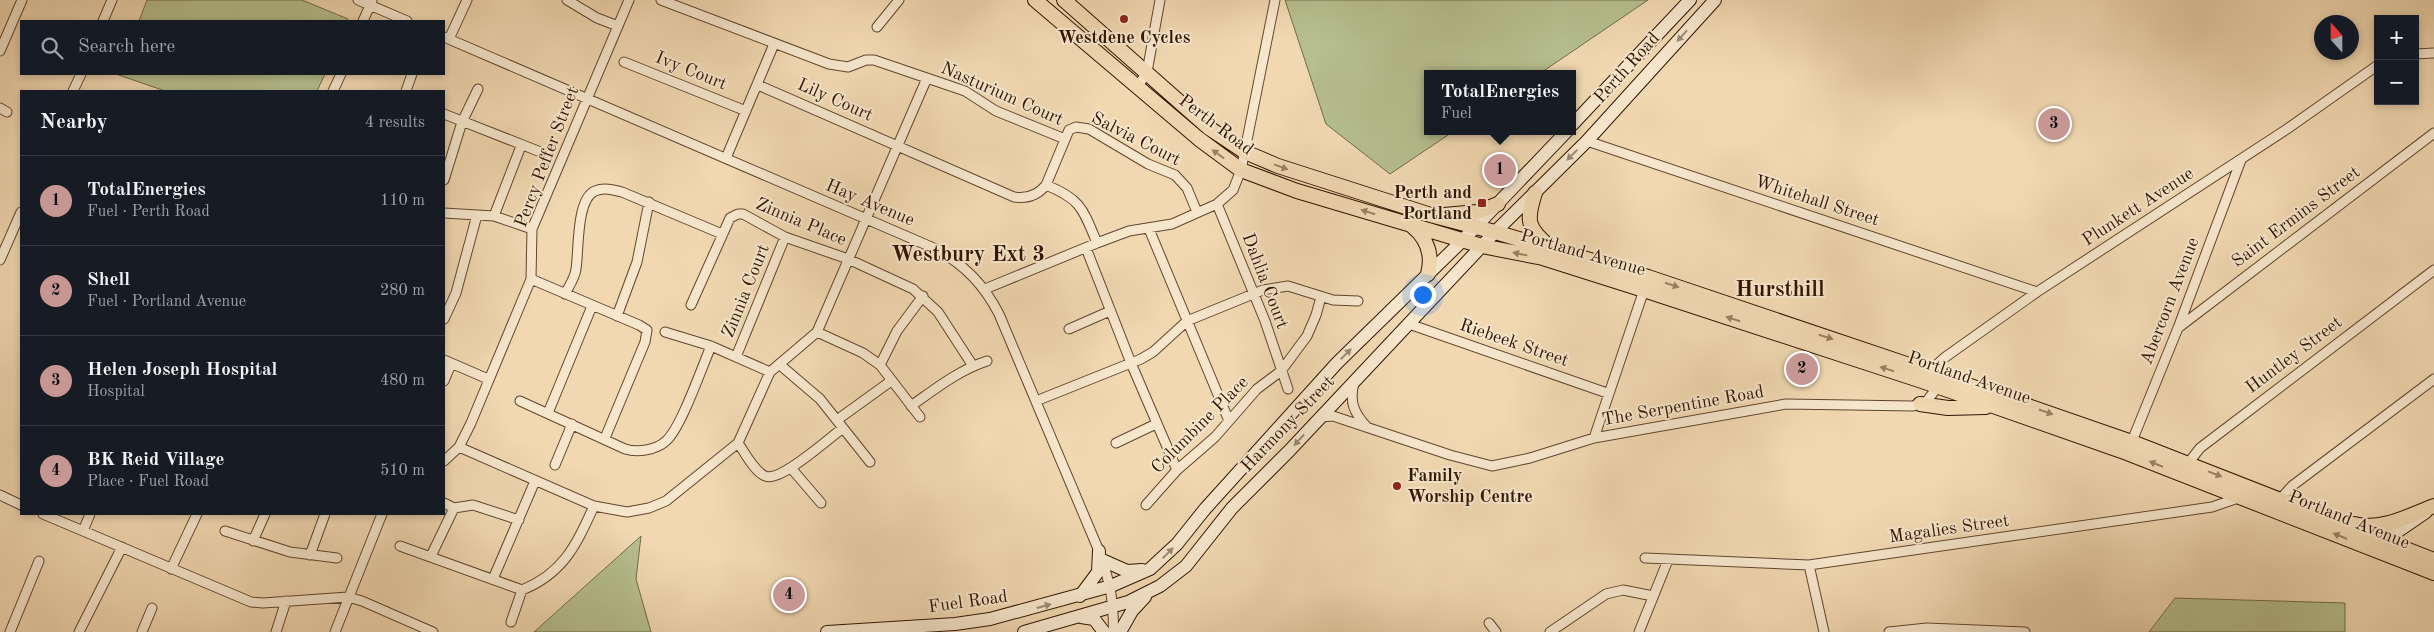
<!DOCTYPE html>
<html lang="en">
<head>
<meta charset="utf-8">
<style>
	:root { --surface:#171b24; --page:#20242c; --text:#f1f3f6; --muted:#9ea1a6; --line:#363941; --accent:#c59692 }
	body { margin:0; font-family:"Old Standard TT",serif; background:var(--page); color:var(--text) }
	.controls { position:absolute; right:15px; top:15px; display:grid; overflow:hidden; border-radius:0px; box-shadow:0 2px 8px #0003 }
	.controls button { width:45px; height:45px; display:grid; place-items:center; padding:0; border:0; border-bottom:1px solid var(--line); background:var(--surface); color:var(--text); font:25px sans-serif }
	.compass { position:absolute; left:2314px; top:15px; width:45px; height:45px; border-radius:50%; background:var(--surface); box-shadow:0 2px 8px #0003; rotate:339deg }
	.you { position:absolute; left:1422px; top:294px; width:18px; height:18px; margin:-12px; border:4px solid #fff; border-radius:50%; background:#1a73e8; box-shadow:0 0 0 8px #1a73e833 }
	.badge { display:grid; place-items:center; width:32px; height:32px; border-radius:50%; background:var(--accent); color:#111; font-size:16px; font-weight:700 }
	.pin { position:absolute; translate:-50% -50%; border:2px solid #fff; box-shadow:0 1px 5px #0006 }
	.popup { position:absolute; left:1424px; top:70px; width:152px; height:65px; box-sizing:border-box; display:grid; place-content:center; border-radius:0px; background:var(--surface); filter:drop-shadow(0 1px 4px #0005); font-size:16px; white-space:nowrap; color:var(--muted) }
	.popup b { font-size:19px; color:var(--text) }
	.popup::after { content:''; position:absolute; left:50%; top:100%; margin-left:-10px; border:10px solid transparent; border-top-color:var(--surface) }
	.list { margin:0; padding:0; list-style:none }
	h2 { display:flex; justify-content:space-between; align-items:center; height:65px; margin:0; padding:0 20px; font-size:21px }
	h2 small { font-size:16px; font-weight:400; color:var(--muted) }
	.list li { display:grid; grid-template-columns:32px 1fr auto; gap:15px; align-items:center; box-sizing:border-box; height:90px; padding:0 20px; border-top:1px solid var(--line) }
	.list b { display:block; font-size:19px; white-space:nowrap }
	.list p { margin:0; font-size:16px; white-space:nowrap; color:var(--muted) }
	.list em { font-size:16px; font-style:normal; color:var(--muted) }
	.icon { flex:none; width:28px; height:28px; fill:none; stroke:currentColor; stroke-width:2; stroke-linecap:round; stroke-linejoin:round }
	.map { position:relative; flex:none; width:2434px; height:632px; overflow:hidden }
	.search { position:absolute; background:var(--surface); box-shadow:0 2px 8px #0003; left:20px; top:20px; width:425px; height:55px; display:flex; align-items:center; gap:12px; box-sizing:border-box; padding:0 18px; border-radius:0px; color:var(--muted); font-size:19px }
	.panel { position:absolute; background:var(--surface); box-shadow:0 2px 8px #0003; left:20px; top:90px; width:425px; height:425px; border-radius:0px }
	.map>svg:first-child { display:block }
	.green { fill:#b6bf8e; stroke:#746a48 }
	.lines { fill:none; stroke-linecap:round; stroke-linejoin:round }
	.street-casing { stroke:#62452d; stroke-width:11 }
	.secondary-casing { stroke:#321401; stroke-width:14 }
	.primary-casing { stroke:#321401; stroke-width:16 }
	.street { stroke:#f6e6cc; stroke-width:9 }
	.secondary { stroke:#f6e6cc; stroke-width:12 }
	.primary { stroke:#f1d8b1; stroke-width:14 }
	.oneway { fill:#9e8871 }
	.oneway2 { fill:#9b8062 }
	.poi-dot { fill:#8f2418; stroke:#f6e6cc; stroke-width:2 }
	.labels { text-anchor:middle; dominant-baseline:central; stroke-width:4; stroke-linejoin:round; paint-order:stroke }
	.poi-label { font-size:18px; font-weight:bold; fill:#321401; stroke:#f6e6cc }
	.street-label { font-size:18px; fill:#321401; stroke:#f6e6cc }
	.district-label { font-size:22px; font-weight:bold; fill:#321401; stroke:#f6e6cc }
</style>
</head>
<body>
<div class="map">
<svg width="2434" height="632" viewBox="0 0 2434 632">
	<rect width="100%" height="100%" fill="#f1d8b1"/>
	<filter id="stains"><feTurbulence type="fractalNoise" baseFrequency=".004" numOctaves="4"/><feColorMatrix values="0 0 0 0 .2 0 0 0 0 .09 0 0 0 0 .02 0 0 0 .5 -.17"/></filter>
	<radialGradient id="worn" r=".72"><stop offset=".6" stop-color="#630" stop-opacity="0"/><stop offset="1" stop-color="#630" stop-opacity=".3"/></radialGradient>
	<!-- green -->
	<path class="green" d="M147 0H302L348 19V21H139Z
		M1285 0H1648L1539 74H1428V131H1454L1390 174 1326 124Z
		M116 74H325L317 91H165Z
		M641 536 636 579 651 632H534Z
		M2175 598 2345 603V632H2149Z"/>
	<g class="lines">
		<!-- street casing -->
		<g class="street-casing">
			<path id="street" d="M358 0 407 21
				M567 0 597 18 618 26
				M661 0 829 64 848 67 866 60H874L965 91 996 111 1065 139
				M103 21 112 0
				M363 21 372 1
				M877 27 899 0
				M444 37 936 249C965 265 984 285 999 314L1099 551C1109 579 1115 602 1113 632
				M449 39 467 0
				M0 51 22 0
				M2415 54 2434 53
				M624 62 746 111
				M758 85 1014 197C1027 199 1038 195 1046 185 1081 199 1083 209 1097 243
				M1138 86 1147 72 1160 0
				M73 91 81 74
				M333 91 341 74
				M406 91 412 74
				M0 108 7 112
				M444 114 538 151
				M1587 141 2037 292
				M726 158 774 44
				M444 180 462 122 478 89
				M1046 185 1069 130 1076 127 1089 129 1148 164 1175 175 1187 188 1197 212
				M1217 204 1265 321 1288 389
				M444 213 494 216 532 229
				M494 216 521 146
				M1149 229 1229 421
				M1086 248 1131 363 1177 470
				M0 260 21 212
				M531 279 639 325 647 330 645 342 605 438
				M985 289 1097 243 1129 231 1172 224 1217 204 1233 190 1241 170 1275 0
				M565 294C569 286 575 278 576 269 579 251 576 199 595 191 604 187 614 190 622 192L722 234
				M691 305 730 218 738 214H743L785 237 848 259 913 289 938 312 973 366
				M617 316 637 262 649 202
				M444 319 456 293 477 215
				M1409 324 1607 393
				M2178 328 2434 133
				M1069 329 1110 311
				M665 332 711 346 770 372
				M817 332 863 353 880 365 920 417
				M736 357 785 237
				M444 360 488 379
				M779 364 820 399 870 462
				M880 365 897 331 923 296
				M1926 374 1944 358 2037 292 2287 129 2378 65
				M444 381 451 364
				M1354 383C1349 402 1354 413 1367 427
				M520 401 625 449C638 453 656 450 666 441 681 428 702 367 711 346
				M1036 401 1141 359 1153 352 1187 321 1263 290 1288 286 1333 300 1358 301
				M911 406C935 389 959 370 987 361
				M548 413 592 306
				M1321 417 1333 416 1450 455 1492 466 1530 458 1594 438 1786 404 1913 406 1926 402 1940 384
				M837 420 891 381
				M1594 438 1645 287
				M738 443C745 453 754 471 765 476 780 483 829 438 843 428
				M1116 443 1156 424
				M2130 446 2178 328 2241 160
				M459 447 594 506 627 512 649 508 666 501 738 443 770 372 817 332 927 78
				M444 461 459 447 471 423 531 279 532 229 629 0
				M555 465 572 424
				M2186 466 2200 448 2434 270
				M791 468 821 503
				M0 495 21 505
				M444 503 454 508 473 505 519 520
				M2277 503 2292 486 2434 379
				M1146 505 1177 470 1215 437 1257 389 1281 371 1307 336 1316 315 1321 297
				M43 514 251 602 263 603 348 597 362 601 433 632
				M83 531 90 514
				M225 531 290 552 337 558
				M253 541 265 514
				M400 546 522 590
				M310 555 325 514
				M431 556 454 508
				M1645 558 1809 565 2212 507 2241 497
				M1809 565 1824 632
				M171 569 197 514
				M493 579 535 481
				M511 622 522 590C564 573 576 545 594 506
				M1489 623 1496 632
				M10 632 39 561
				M79 632 122 547
				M142 632 152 608
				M276 632 286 601
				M335 632 382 514
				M1550 632 1606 594 1623 590 1653 596
				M1639 632 1668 560
				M1889 632 1927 628 2025 632"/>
		</g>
		<!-- secondary casing -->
		<g class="secondary-casing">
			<path id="secondary" d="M1572 125 1690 0
				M2378 545 2426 512
				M1102 560 1127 571 1142 570
				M1080 596 1098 572 1099 551
				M1081 617 1094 619 1104 632
				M827 632 955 624 990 619 1111 586 1150 569 1177 544 1205 509 1337 363 1463 240 1567 131
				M1024 632 1128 602 1160 586 1186 566 1232 508 1289 451 1495 232 1587 141 1715 0
				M1120 632 1132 611 1145 597"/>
		</g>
		<!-- primary casing -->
		<g class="primary-casing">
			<path id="primary" d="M1035 0 1199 139 1241 170 1297 191 1482 246 1543 258 1644 290 1922 381 2127 453 2434 573
				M1064 0 1209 128 1245 152 1278 166 1434 216 1495 232 1648 277 1927 371 2132 442 2434 560
				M1535 193C1526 220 1527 228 1549 246
				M1444 215 1477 212 1498 204
				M1412 226C1427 238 1433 255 1428 274
				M1920 404 1948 408 1986 407
				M2354 524C2382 531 2408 516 2434 506"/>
		</g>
		<!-- street -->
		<use href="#street" class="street"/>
		<!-- secondary -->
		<use href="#secondary" class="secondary"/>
		<!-- primary -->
		<use href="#primary" class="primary"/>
	</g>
	<!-- one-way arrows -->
	<defs><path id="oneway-solid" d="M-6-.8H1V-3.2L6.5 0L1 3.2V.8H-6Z" transform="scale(1.25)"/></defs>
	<g class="oneway">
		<use href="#oneway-solid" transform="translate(1682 36) rotate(132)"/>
		<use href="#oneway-solid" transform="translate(1572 155) rotate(135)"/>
		<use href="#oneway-solid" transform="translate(1346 354) rotate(-45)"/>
		<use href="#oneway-solid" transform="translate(1299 440) rotate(133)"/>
		<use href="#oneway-solid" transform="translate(1168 553) rotate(-45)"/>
		<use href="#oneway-solid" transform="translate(1044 606) rotate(-15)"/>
	</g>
	<g class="oneway2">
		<use href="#oneway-solid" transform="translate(1218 154) rotate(-144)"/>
		<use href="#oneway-solid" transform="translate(1281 167) rotate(20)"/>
		<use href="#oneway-solid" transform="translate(1368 212) rotate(-163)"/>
		<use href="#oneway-solid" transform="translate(1520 254) rotate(-168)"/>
		<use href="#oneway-solid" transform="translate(1672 285) rotate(18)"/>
		<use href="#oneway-solid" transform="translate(1733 319) rotate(-162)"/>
		<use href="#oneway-solid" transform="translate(1826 337) rotate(18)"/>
		<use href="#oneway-solid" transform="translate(1887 369) rotate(-162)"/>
		<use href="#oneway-solid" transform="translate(2046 412) rotate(19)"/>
		<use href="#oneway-solid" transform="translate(2156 464) rotate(-158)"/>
		<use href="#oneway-solid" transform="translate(2215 474) rotate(21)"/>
		<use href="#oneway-solid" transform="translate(2340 536) rotate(-158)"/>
	</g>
	<!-- markers -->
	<g class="poi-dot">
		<circle cx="1124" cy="19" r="5"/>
		<rect x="1477" y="198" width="10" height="10" rx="2.5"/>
		<circle cx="1397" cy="486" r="5"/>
	</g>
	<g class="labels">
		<!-- poi labels -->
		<g class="poi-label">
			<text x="1124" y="38">Westdene Cycles</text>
			<text x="1472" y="193" text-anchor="end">Perth and<tspan x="1472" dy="21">Portland</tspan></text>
			<text x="1407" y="476" text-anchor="start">Family<tspan x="1407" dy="21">Worship Centre</tspan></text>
		</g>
		<!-- street labels -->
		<g class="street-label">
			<text transform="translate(1627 68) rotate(-48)">Perth Road</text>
			<text transform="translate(691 71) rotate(22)">Ivy Court</text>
			<text transform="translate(1002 94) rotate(24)">Nasturium Court</text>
			<text transform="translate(835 100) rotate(24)">Lily Court</text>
			<text transform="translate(1216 125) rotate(37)">Perth Road</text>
			<text transform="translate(1136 139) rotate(27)">Salvia Court</text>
			<text transform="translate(547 157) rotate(-69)">Percy Peffer Street</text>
			<text transform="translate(1817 201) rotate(18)">Whitehall Street</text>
			<text transform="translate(870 203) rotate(23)">Hay Avenue</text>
			<text transform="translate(2138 207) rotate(-33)">Plunkett Avenue</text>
			<text transform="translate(2296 217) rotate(-37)">Saint Ermins Street</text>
			<text transform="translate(801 222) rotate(23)">Zinnia Place</text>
			<text transform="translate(1583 253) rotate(16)">Portland Avenue</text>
			<text transform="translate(1265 281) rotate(69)">Dahlia Court</text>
			<text transform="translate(746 291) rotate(-68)">Zinnia Court</text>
			<text transform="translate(2170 301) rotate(-69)">Abercorn Avenue</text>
			<text transform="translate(1514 343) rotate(19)">Riebeek Street</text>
			<text transform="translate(2294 355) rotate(-37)">Huntley Street</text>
			<text transform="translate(1969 378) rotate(19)">Portland Avenue</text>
			<text transform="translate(1683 406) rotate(-10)">The Serpentine Road</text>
			<text transform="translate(1288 424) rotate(-46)">Harmony Street</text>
			<text transform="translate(1200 425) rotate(-45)">Columbine Place</text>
			<text transform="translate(2349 520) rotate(22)">Portland Avenue</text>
			<text transform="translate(1949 529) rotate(-8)">Magalies Street</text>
			<text transform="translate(968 602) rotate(-8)">Fuel Road</text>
		</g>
		<!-- district labels -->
		<g class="district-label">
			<text x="968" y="255">Westbury Ext 3</text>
			<text x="1780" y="290">Hursthill</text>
		</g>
	</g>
	<rect width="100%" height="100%" filter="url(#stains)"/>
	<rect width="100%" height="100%" fill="url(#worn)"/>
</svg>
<div class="controls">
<button>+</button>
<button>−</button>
</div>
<svg class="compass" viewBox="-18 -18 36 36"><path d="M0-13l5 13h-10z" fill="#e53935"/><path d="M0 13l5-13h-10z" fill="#9ea1a6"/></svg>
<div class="you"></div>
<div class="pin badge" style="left:1500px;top:170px">1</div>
<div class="popup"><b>TotalEnergies</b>Fuel</div>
<div class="pin badge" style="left:1802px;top:369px">2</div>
<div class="pin badge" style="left:2054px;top:124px">3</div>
<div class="pin badge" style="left:789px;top:595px">4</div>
<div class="search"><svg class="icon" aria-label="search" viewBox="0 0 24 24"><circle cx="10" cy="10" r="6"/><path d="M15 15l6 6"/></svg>Search here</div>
<section class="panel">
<h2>Nearby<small>4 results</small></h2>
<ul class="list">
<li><span class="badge">1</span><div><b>TotalEnergies</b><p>Fuel · Perth Road</p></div><em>110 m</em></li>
<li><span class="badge">2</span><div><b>Shell</b><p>Fuel · Portland Avenue</p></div><em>280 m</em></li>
<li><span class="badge">3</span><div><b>Helen Joseph Hospital</b><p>Hospital</p></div><em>480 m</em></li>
<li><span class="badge">4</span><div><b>BK Reid Village</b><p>Place · Fuel Road</p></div><em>510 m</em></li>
</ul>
</section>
</div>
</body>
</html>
